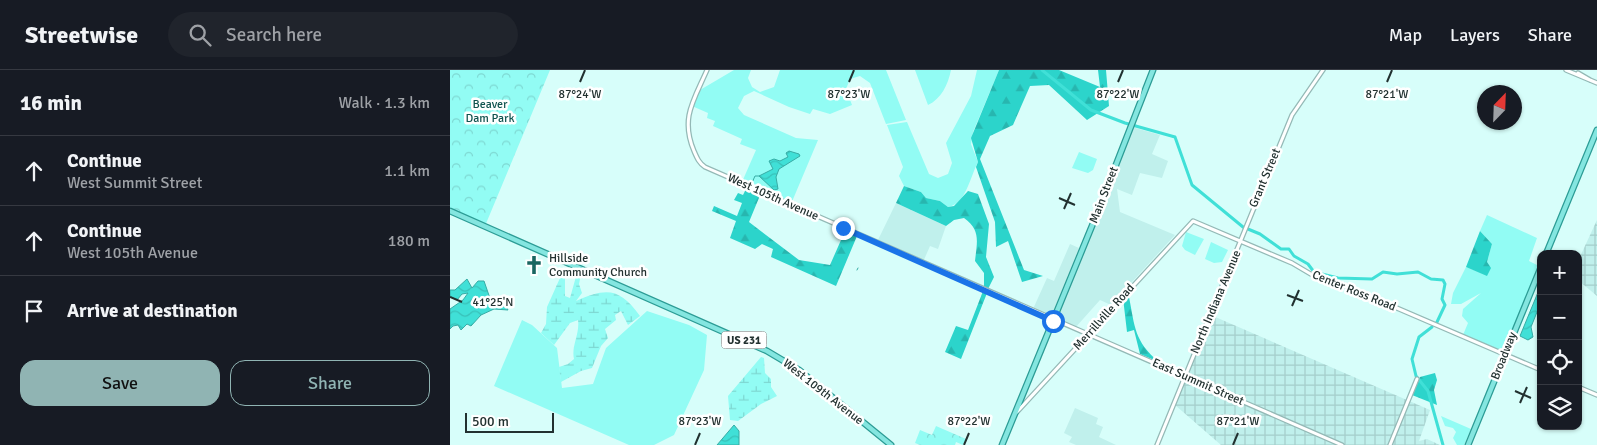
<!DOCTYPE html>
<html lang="en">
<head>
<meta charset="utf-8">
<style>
	:root { --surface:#171b24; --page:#20242c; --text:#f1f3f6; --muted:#9ea1a6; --line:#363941; --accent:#90b4b3 }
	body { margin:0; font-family:Signika,sans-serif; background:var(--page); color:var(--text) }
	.controls { position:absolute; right:15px; bottom:15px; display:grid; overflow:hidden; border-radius:10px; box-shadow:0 1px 4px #0004 }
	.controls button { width:45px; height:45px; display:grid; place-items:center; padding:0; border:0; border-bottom:1px solid var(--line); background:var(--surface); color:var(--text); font:25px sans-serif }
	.compass { position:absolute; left:1027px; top:15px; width:45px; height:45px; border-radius:50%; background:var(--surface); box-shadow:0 1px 4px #0004; rotate:23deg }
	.scale { position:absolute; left:15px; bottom:12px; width:89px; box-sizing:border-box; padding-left:5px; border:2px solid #223130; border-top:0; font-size:14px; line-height:18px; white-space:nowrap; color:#223130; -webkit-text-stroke:4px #fff; paint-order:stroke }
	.stop { position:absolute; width:15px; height:15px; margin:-11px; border:4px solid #1a73e8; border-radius:50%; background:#fff }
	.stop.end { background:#1a73e8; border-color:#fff; box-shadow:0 1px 5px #0008 }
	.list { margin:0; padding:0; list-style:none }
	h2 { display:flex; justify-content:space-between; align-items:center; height:65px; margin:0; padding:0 20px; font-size:21px }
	h2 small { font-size:16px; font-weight:400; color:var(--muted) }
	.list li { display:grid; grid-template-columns:32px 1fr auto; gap:15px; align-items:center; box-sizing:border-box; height:70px; padding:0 20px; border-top:1px solid var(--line) }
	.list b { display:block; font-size:19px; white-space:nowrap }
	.list p { margin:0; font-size:16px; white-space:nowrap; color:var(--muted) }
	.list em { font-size:16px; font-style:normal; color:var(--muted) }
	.actions { display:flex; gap:10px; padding:15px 20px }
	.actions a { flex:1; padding:11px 0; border:1px solid var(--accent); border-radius:15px; text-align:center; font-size:18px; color:var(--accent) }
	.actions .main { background:var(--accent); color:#111 }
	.icon { flex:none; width:28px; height:28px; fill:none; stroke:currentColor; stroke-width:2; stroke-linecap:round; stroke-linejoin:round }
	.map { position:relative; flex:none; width:1147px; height:375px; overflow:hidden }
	header { display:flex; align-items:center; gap:30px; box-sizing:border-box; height:70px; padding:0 25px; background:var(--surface); border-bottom:1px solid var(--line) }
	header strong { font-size:24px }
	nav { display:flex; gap:28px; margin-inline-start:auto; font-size:18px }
	.search { width:350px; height:45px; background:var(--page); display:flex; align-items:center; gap:12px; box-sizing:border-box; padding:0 18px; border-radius:28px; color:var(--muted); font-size:19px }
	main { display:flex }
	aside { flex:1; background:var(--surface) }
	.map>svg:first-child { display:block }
	.built { fill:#c0f0ec }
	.industrial { fill:url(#industrial-grid) }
	.grass { fill:#92fcf4 }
	.forest { fill:url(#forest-firs) }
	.wetland { fill:url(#wetland-marsh) }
	.park { fill:url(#park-crowns) }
	.water { fill:url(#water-waves); stroke:#37aca5 }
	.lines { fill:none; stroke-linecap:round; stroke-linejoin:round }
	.stream { stroke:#37aca5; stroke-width:1 }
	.river { stroke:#40e0d7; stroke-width:3 }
	.minor-casing { stroke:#94b9b6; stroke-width:5.5 }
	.major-casing { stroke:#2c9c95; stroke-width:7 }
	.minor { stroke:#fff; stroke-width:3 }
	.major { stroke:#84e6e0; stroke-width:4.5 }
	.route { stroke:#1a73e8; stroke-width:6 }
	.ticks { fill:none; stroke:#223130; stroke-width:2 }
	.labels { text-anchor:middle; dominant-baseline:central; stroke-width:5; stroke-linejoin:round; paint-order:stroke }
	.shield { fill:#fff; stroke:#646f6e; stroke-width:1 }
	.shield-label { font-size:11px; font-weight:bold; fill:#223130 }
	.park-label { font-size:12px; fill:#10534f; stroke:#fff }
	.street-label { font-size:12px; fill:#223130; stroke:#fff }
	.poi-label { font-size:12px; fill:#223130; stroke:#fff; text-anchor:start }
	.ticks-label { font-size:12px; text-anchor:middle; fill:#223130; stroke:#fff; stroke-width:5; stroke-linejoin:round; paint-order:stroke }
</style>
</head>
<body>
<header>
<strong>Streetwise</strong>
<div class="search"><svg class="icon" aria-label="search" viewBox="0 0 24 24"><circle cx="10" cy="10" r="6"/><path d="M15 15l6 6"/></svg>Search here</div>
<nav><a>Map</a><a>Layers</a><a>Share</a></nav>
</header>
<main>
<aside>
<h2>16 min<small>Walk · 1.3 km</small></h2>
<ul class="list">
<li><svg class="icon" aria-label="ahead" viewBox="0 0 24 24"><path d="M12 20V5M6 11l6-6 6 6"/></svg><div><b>Continue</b><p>West Summit Street</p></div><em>1.1 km</em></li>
<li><svg class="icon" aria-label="ahead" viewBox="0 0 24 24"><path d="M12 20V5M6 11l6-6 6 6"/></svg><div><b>Continue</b><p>West 105th Avenue</p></div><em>180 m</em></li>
<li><svg class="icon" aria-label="arrive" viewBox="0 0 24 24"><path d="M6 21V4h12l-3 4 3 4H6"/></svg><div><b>Arrive at destination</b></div></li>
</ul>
<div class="actions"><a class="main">Save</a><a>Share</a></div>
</aside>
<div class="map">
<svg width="1147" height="375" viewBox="0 0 1147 375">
	<defs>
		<pattern id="industrial-grid" width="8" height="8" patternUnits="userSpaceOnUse" patternTransform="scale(1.25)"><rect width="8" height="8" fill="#c0f0ec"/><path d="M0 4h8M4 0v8" fill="none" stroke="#a5cecb"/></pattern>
		<pattern id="forest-firs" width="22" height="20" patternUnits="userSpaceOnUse" patternTransform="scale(1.25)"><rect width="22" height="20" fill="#2cd4cb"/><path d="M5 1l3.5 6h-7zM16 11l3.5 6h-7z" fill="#27b6af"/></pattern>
		<pattern id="wetland-marsh" width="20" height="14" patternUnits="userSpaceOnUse" patternTransform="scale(1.25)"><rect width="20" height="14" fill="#92fcf4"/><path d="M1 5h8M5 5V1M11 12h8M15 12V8" fill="none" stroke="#7ed8d2"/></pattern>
		<pattern id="park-crowns" width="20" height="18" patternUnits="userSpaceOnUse" patternTransform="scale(1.25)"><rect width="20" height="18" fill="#92fcf4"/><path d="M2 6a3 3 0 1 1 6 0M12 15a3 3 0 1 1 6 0" fill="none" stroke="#7ed8d2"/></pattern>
		<pattern id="water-waves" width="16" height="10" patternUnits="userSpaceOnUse" patternTransform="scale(1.25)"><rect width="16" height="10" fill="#40e0d7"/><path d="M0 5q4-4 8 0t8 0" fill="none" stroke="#38c1b9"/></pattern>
	</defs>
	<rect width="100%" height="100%" fill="#d7fefa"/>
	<!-- built -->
	<path class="built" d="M682 57 710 65 702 84 718 91 712 108 690 103 682 125 667 119 670 142 725 165 661 235 650 230 625 258 605 249 661 115Z
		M446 133 496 156 488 179 480 176 473 192 427 172Z
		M620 174 629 178 601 247 583 239 597 208 604 211Z
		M625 338 648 348 646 354 653 357 649 367 666 375H626L619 372 622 367 614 363Z"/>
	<!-- industrial -->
	<path class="industrial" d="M1147 150V226L1128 210V191Z
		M763 246 980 340 969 371 977 369 990 375H771L725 335Z"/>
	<!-- grass -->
	<path class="grass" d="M284 0H301L298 8 302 17 310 22 324 17 330 0H436L456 50 436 54 420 13 410 6 400 9 396 19 402 35 380 44 363 39 360 44 339 37 304 21 294 26 288 38 294 45 346 68 368 70 341 134 292 112 306 80 290 74 292 69 263 56 265 51 257 48 258 43 242 36 250 20Z
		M465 0H501C498 15 491 29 478 35Z
		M527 0H549L523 62 521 74 528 92C520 107 516 134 498 137L490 131 476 128 471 122 454 116 449 106 453 97 437 55 457 52 479 104 488 108 498 104 502 93 496 73 521 26Z
		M629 82 647 89 643 100 638 103 622 98Z
		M1037 145 1087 168 1079 191 1089 196 1054 279 1051 280 1013 265 1018 253 1012 246 1013 239 1031 223 1011 234H1001L1003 223 1016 197 1037 205V192L1042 174 1030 161Z
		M736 162 754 169 745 185 735 180 732 176Z
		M761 172 778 180 772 192 764 193 755 189Z
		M197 241 239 255 257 265 254 300 224 365 204 375H179L44 316 72 250 82 255 107 278 112 318 143 314 156 278Z
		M991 346 1021 359 1014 375H1007L1003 368 1006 362 1003 358 995 356Z"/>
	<!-- forest -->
	<path class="forest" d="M549 0H609L650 17 648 0H656L659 36 637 50 599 15 580 16 563 55 540 66 530 89 574 200 593 206 572 212 558 171 546 177 545 152 526 97 528 92 521 68Z
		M454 116 471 122 476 128 490 131 498 137 504 136 518 121 528 124 539 154 536 187 544 207 538 219 534 217V203L525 191C527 172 531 160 514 148L504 150 496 156 446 133Z
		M297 117 311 123 299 152 349 190 380 195 395 161 407 166 386 216 321 187 323 179 312 174 305 179 280 168 286 151 262 141 264 136 287 146 292 133 284 130 288 123 293 125Z
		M1030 161 1042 174 1037 192 1041 198 1037 206 1016 197Z
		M533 221 537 223 511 289 495 282 506 256 518 260Z
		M675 225 679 227C685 257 684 271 709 292L690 284 684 260 677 262 673 228Z
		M985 303 987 310 984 320 987 335 962 325 970 307Z"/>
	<!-- wetland -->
	<path class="wetland" d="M127 203 131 204 129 214 132 223 126 231C157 217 170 218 190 246L178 255 171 241 165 245 166 250 155 259 158 268 151 276 142 298 131 301 111 312 109 297 118 294 124 289C121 276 130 264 128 250L120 253 104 275 91 263 96 254 97 237 110 208H115V226L120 228Z
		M311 287 314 288 315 303 321 309V317L327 326 311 334 288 351 280 350 278 326Z"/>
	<!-- park -->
	<path class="park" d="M0 0H100L35 156 0 141Z
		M486 356 516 369 513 375 506 372 505 375H470L465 373 470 360 482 365Z"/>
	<!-- water -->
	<path class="water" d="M339 81 349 84 350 86 329 99 326 107 328 119 324 120 309 106 323 99 319 91 324 89 330 91 338 87 336 83Z
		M17 209 22 218 28 211H34L43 237 56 236 58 240 44 239 31 245 21 256 17 254 11 260 8 255 3 256 0 259V239L13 230 18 223 12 224 7 230 0 226V220H5Z
		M1091 215V232L1081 257 1083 267 1078 270 1070 266Z
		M284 355 289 361V375H267Z"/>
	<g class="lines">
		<!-- stream -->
		<path class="stream" d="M301 115 305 106H309
			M300 119 306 121
			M407 200 408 198"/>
		<!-- river -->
		<path class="river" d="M592 0 641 40 675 53 725 67 742 115 793 157 810 164 831 179H839L844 186 858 194 864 202 888 208 922 209 933 202 947 204 968 202 981 209 993 210 995 214 992 229 995 235 987 252
			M982 257 969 267 962 289 966 306 978 321 993 375"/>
		<!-- minor casing -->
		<g class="minor-casing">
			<path id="minor" d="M257 0C244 30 230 48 244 81 247 88 249 93 255 97L892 375
				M1116 0 1147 13
				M1128 3 1140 10
				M1128 317 1147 325
				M567 342 743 151 842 193 864 206 884 211 1091 300
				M707 375 842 45 873 0
				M940 375 967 309"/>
		</g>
		<!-- major casing -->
		<g class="major-casing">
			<path id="major" d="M0 141 317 281 349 300 441 375
				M1096 184 1147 60
				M552 375 644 151 703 0
				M1018 375 1091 197"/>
		</g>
		<!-- minor -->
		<use href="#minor" class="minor"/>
		<!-- major -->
		<use href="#major" class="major"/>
	</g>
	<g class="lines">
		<!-- route -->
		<path class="route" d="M393 158 603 251"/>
	</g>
	<!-- ticks -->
	<path class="ticks" d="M130 12 135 0M399 12 404 0M668 12 673 0M937 12 942 0M609 128 625 135M614 139 621 123M837 225 853 231M0 227 12 232M842 236 849 220M1065 321 1081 328M1070 333 1077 317M245 375 250 363M514 375 519 363M783 375 788 363"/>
	<!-- icons -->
	<defs>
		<g id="church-bare" transform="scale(1.5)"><path d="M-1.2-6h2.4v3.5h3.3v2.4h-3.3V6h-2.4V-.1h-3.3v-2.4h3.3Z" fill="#196661" stroke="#fff" stroke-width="2.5" paint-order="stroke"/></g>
	</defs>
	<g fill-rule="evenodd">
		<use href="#church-bare" x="84" y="195"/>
	</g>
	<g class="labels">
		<!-- shield labels -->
		<rect class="shield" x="271.5" y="261.5" width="45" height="17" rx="4"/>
		<g class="shield-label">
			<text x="294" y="270">US 231</text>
		</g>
		<!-- park labels -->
		<g class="park-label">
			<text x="40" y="34">Beaver<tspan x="40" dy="14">Dam Park</tspan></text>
		</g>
		<!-- street labels -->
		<g class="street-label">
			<text transform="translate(815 108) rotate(-67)">Grant Street</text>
			<text transform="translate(654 125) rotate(-69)">Main Street</text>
			<text transform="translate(323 127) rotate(24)">West 105th Avenue</text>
			<text transform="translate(904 221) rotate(22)">Center Ross Road</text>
			<text transform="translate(766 232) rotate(-67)">North Indiana Avenue</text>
			<text transform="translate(654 247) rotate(-48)">Merrillville Road</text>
			<text transform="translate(1054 286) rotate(-68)">Broadway</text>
			<text transform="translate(748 312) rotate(24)">East Summit Street</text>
			<text transform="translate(373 322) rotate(38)">West 109th Avenue</text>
		</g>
		<!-- poi labels -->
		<g class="poi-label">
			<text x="99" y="188">Hillside<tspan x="99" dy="14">Community Church</tspan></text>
		</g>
	</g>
	<g class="ticks-label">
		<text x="130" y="28">87°24'W</text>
		<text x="399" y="28">87°23'W</text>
		<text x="668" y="28">87°22'W</text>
		<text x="937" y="28">87°21'W</text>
		<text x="43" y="236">41°25'N</text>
		<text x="250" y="355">87°23'W</text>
		<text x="519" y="355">87°22'W</text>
		<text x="788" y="355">87°21'W</text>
	</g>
</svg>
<div class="controls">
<button>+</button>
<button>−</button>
<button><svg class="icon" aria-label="locate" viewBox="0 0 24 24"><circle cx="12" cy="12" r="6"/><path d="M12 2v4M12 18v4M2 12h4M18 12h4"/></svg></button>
<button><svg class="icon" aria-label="layers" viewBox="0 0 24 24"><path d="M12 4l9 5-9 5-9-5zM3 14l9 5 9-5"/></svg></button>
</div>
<svg class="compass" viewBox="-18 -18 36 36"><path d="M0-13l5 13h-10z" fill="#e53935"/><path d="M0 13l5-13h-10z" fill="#9ea1a6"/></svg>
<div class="scale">500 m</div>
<div class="stop" style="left:603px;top:251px"></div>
<div class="stop end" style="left:393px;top:158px"></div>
</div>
</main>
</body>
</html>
